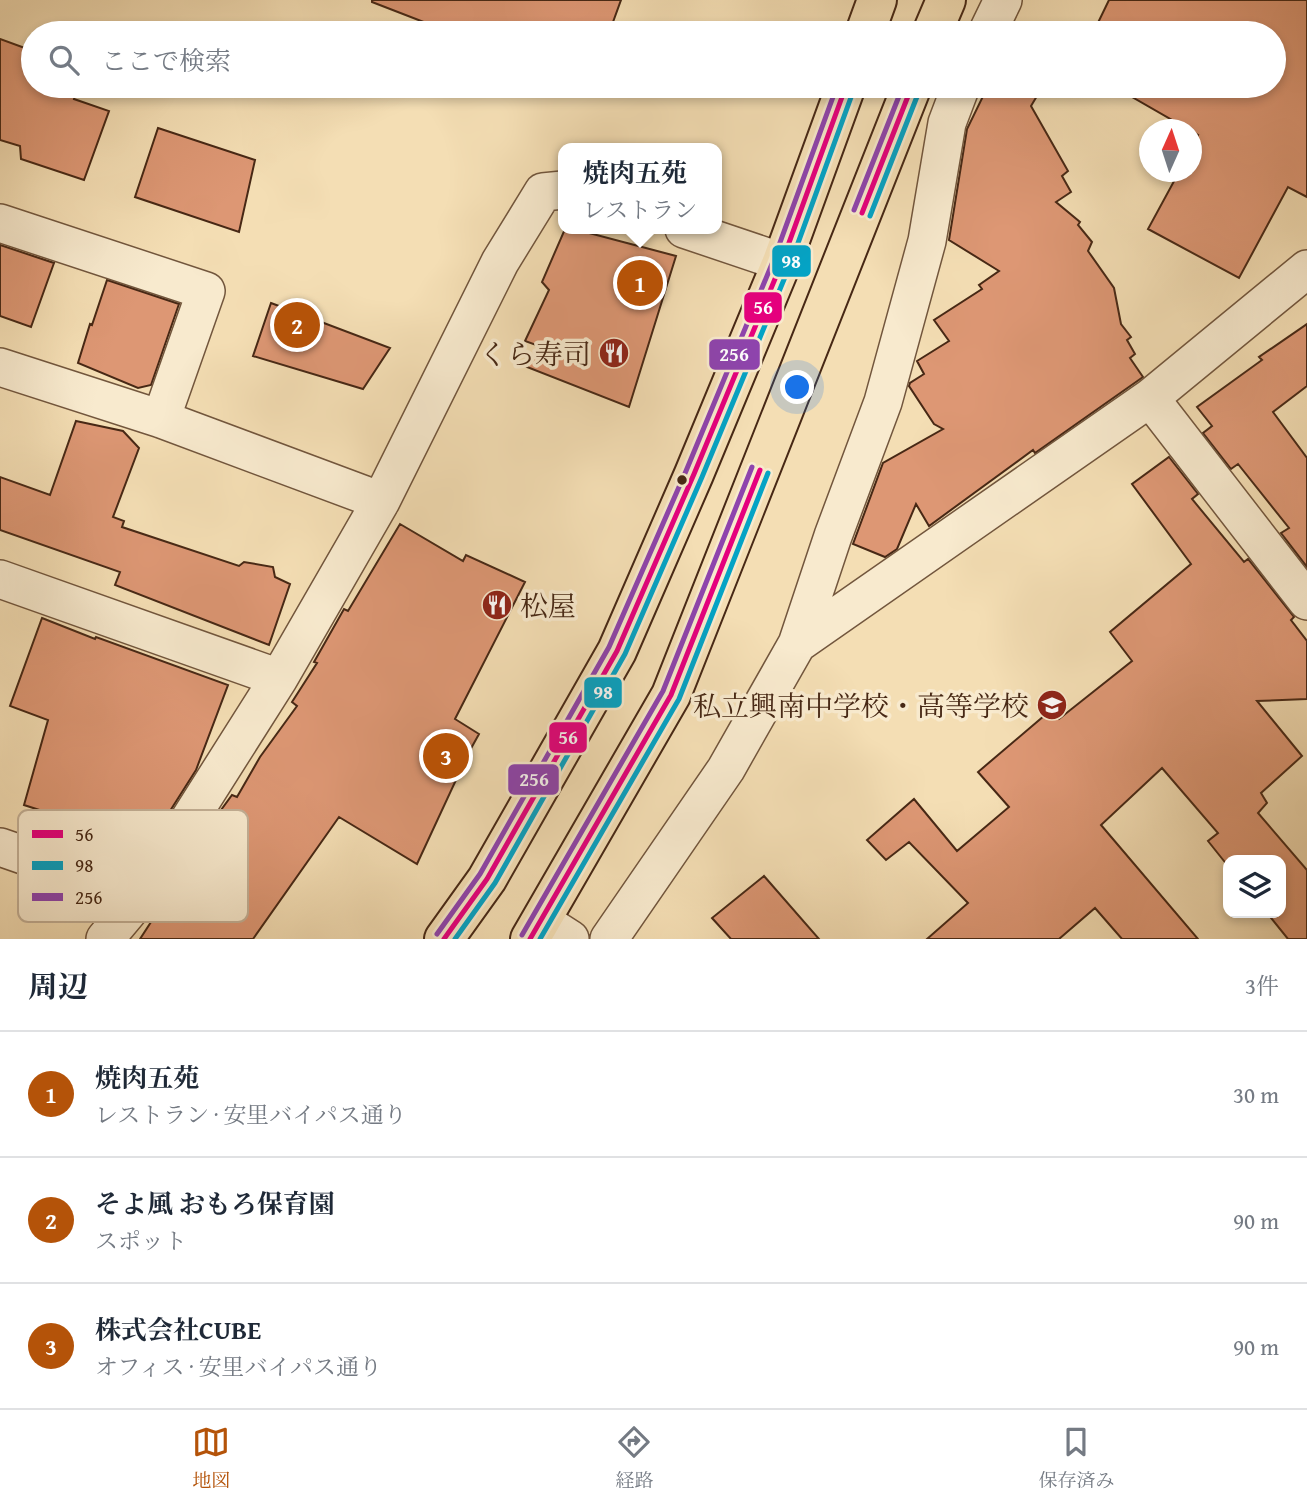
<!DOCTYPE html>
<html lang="ja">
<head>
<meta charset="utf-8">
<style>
	:root { --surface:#fff; --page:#f6f6f7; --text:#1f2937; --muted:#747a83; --line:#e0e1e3; --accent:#b45309 }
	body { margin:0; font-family:"Gentium Book Plus","Noto Serif JP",serif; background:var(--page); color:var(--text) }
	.controls { position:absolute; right:21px; bottom:21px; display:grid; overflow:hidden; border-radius:14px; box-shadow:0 4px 10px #0003 }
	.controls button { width:63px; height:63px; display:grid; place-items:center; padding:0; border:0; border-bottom:2px solid var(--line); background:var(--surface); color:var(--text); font:35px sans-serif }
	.compass { position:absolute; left:1139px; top:119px; width:63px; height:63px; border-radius:50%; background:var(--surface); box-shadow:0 4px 10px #0003; rotate:3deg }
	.you { position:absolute; left:798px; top:388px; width:24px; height:24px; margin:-18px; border:5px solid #fff; border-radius:50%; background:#1a73e8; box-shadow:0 0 0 10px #1a73e833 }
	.badge { display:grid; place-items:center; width:46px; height:46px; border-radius:50%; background:var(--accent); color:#fff; font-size:23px; font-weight:700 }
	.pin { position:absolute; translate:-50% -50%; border:4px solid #fff; box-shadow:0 2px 7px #0006 }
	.popup { position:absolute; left:558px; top:143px; width:164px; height:91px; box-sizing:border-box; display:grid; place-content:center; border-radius:14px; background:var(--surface); filter:drop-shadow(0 2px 5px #0005); font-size:23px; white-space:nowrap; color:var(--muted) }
	.popup b { font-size:26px; color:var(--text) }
	.popup::after { content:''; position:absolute; left:50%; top:100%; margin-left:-14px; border:14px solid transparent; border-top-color:var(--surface) }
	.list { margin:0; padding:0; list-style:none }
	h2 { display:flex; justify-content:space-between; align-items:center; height:91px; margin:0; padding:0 28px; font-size:30px }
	h2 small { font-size:23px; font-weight:400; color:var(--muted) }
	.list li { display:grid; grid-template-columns:46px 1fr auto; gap:21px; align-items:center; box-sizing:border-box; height:126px; padding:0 28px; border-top:2px solid var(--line) }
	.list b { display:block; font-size:26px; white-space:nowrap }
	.list p { margin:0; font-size:23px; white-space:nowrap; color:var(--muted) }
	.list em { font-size:23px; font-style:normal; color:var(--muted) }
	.icon { flex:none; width:38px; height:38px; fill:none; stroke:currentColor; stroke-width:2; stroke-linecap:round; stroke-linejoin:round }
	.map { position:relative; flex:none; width:1307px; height:939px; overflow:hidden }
	.search { position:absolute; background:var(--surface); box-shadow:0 4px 10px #0003; left:21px; right:21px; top:21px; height:77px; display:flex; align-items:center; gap:18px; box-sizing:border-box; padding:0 24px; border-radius:38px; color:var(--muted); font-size:26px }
	.sheet { height:469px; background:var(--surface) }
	nav { display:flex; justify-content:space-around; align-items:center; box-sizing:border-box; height:98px; border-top:2px solid var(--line); background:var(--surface); font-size:19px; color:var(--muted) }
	nav a { display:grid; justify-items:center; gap:4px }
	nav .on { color:var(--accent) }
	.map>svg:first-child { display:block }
	.building { fill:#dd9774; stroke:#472815; stroke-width:2 }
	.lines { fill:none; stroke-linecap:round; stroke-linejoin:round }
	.minor-casing { stroke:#72563d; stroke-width:40 }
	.highway-casing { stroke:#472815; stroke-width:42 }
	.minor { stroke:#f8eace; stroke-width:37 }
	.highway { stroke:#f4deb4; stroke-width:38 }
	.bus-1-casing { stroke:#f8eace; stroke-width:10 }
	.bus-2-casing { stroke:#f8eace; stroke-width:10 }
	.bus-3-casing { stroke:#f8eace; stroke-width:10 }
	.bus-1 { stroke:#e5007d; stroke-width:5 }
	.bus-2 { stroke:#04a3c5; stroke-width:5 }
	.bus-3 { stroke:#8e44ad; stroke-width:5 }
	.bus-dot { fill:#472815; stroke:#f8eace; stroke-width:2.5 }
	.labels { text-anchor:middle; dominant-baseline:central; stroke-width:7; stroke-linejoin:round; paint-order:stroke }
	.poi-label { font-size:28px; fill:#472815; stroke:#f8eace; text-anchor:end }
	.key { fill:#f8eace; stroke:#c3b096; stroke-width:2 }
	.key-label { font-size:19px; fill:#472815 }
	.line-badge { stroke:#f8eace; stroke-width:2.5 }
	.badge-label { font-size:19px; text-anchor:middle; font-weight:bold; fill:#fff }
</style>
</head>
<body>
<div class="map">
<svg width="1307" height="939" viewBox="0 0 1307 939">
	<rect width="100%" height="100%" fill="#f4deb4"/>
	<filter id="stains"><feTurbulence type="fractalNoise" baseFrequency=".00286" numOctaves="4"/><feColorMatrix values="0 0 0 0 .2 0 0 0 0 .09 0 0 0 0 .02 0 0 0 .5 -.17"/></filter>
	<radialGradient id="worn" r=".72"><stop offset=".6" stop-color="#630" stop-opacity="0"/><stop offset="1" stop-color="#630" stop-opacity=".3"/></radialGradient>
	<!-- building -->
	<path class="building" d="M372 0H621L609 33H452L372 2Z
		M1109 0H1307V197L1288 187 1239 278 1148 229 1179 172H1192V147L1198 135 1113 86H1274V33H1093Z
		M0 39 33 51V86H78L74 99 109 111 84 180 21 159 20 146 0 140Z
		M988 86H1043L1031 106 1068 171 1062 176 1071 192 1056 202 1080 222 1078 225 1092 242 1088 251 1114 288 1121 324 1131 337 1127 340 1135 354 1130 358 1143 377 1035 453 1033 450 929 526 916 504 897 549 885 557 853 544 883 463 943 429 934 424 909 386 910 383 924 374 917 361 949 341 934 320 982 289 979 285 999 271 949 240 967 129Z
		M158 128 255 160 239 232 135 197Z
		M565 229H574L676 256 629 407 527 367 539 346 525 341 549 290 542 282Z
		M0 245 54 263 31 327 0 316Z
		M107 280 179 304 151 385 138 388 78 363 90 324 92 325Z
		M271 303 390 348 363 389 253 356Z
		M1307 324V386L1273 412 1307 458V567L1281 533 1289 528 1238 464 1231 469 1203 433 1212 426 1197 407 1262 360 1259 357Z
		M76 421 123 431 139 448 113 517 124 521 122 527 239 566 244 562 273 567 275 577 290 584 269 645 115 585 120 572 0 530V477L50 495Z
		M1169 457 1198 494 1192 499 1244 562 1248 559 1294 617 1291 620 1307 641V699L1257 701 1302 756 1261 793 1267 803 1258 813 1307 870V939H1288L1267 913H1281V860H1228V866L1208 841 1218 833 1162 768 1101 825 1198 939H1122L1095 908 1059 939H927L968 903 909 842 886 860 867 840 914 799 957 851 1009 807 978 772 1051 710 1059 719 1132 661 1110 632 1191 564 1132 484Z
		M400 524 463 561 466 555 525 582 455 719 479 734 454 779 456 780 417 864 339 817 253 939H140L199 848 197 847 213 821 232 795 237 797 260 757 297 706 292 702 317 663 314 662 344 609 348 611Z
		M42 618 95 639 96 637 228 685 196 770 156 833 91 811 86 825 24 805 48 720 10 706Z
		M764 876 819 939H731L712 918Z"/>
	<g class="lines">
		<!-- minor casing -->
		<g class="minor-casing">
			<path id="minor" d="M987 33 1003 0
				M0 223 206 291 161 419
				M684 229 782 262
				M0 367 161 419 381 501
				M1150 398 1307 601
				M0 579 279 678
				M797 644 833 536 883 402 927 241 947 123 961 86
				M0 847 141 896
				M542 921 570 939
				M105 939 141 896 279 678 381 501 500 262 543 192 563 190
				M609 939 726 769 797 644 1150 398 1307 269"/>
		</g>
		<!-- highway casing -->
		<g class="highway-casing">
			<path id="highway" d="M865 33 877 0
				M932 33 946 0
				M444 939 487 879 617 651 694 474 782 262 846 86
				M530 939 671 695 912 86"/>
		</g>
		<!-- minor -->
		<use href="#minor" class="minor"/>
		<!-- highway -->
		<use href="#highway" class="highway"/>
		<!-- bus-1 casing -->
		<g class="bus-1-casing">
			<path id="bus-1" d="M862 213 912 86
				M444 939 487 879 617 651 694 474 782 262 846 86
				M530 939 671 695 760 470"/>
		</g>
		<!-- bus-2 casing -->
		<g class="bus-2-casing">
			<path id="bus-2" d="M870 216 920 89
				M455 939 495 883 625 654 702 477 790 265 854 89
				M540 939 679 699 768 473"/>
		</g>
		<!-- bus-3 casing -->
		<g class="bus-3-casing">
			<path id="bus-3" d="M854 210 903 86
				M437 934 480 874 609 647 686 471 774 259 837 86
				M522 935 663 691 752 467"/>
		</g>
		<!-- bus-1 -->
		<use href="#bus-1" class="bus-1"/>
		<!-- bus-2 -->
		<use href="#bus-2" class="bus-2"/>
		<!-- bus-3 -->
		<use href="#bus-3" class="bus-3"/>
	</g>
	<!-- icons -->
	<defs>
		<g id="restaurant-disc" transform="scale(1.575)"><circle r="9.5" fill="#8f2418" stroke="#f8eace"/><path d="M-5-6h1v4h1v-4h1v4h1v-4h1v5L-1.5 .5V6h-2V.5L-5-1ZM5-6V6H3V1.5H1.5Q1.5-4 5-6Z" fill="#fff"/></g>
		<g id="school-disc" transform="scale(1.575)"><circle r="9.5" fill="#8f2418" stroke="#f8eace"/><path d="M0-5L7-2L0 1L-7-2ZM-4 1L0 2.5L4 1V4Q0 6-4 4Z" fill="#fff"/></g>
	</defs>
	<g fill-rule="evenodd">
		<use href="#restaurant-disc" x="614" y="353"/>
		<use href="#restaurant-disc" x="497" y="605"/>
		<use href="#school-disc" x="1052" y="705"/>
	</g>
	<!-- markers -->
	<circle class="bus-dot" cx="682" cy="480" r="6"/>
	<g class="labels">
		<!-- poi labels -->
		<g class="poi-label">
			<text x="591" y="353">くら寿司</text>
			<text x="520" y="605" text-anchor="start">松屋</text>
			<text x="1029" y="705">私立興南中学校・高等学校</text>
		</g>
	</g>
	<!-- legend -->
	<rect x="18" y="810" width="230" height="112" rx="10" class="key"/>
	<rect x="32" y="830" width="31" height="8" fill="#e5007d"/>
	<rect x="32" y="861" width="31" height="9" fill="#04a3c5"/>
	<rect x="32" y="893" width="31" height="8" fill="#8e44ad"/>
	<g class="key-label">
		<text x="75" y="841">56</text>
		<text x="75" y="872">98</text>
		<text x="75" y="904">256</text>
	</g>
	<g class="line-badge">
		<rect x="771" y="244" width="41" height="34" rx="7" fill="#04a3c5"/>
		<rect x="743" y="291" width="40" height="33" rx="7" fill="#e5007d"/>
		<rect x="708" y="338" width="53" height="33" rx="7" fill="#8e44ad"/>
		<rect x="583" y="676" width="40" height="33" rx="7" fill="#04a3c5"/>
		<rect x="548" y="721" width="40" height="33" rx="7" fill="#e5007d"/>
		<rect x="507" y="763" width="53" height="33" rx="7" fill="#8e44ad"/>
	</g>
	<g class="badge-label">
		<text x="791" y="268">98</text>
		<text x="763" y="314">56</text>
		<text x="734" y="361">256</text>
		<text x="603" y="699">98</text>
		<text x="568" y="744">56</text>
		<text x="534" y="786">256</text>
	</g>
	<rect width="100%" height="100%" filter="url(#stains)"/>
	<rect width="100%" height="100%" fill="url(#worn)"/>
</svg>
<div class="controls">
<button><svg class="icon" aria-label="layers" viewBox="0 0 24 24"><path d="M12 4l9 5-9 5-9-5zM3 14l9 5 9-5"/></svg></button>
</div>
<svg class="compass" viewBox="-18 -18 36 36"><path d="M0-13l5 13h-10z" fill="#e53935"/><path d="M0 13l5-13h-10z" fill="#747a83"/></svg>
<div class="you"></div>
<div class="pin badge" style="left:640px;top:283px">1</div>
<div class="popup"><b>焼肉五苑</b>レストラン</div>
<div class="pin badge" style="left:297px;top:325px">2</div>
<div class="pin badge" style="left:446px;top:756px">3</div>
<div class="search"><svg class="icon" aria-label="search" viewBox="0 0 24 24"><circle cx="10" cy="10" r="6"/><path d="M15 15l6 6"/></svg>ここで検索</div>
</div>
<section class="sheet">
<h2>周辺<small>3件</small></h2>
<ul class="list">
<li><span class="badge">1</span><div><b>焼肉五苑</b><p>レストラン · 安里バイパス通り</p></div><em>30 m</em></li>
<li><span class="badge">2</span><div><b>そよ風 おもろ保育園</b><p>スポット</p></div><em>90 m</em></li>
<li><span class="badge">3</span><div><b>株式会社CUBE</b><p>オフィス · 安里バイパス通り</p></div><em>90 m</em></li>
</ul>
</section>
<nav>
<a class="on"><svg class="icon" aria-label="map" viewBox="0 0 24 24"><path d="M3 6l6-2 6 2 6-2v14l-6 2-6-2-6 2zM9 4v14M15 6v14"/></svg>地図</a>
<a><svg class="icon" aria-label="directions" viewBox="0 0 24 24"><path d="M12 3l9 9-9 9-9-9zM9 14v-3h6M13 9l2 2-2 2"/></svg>経路</a>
<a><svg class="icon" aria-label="saved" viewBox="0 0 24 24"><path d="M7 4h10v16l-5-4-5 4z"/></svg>保存済み</a>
</nav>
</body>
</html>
